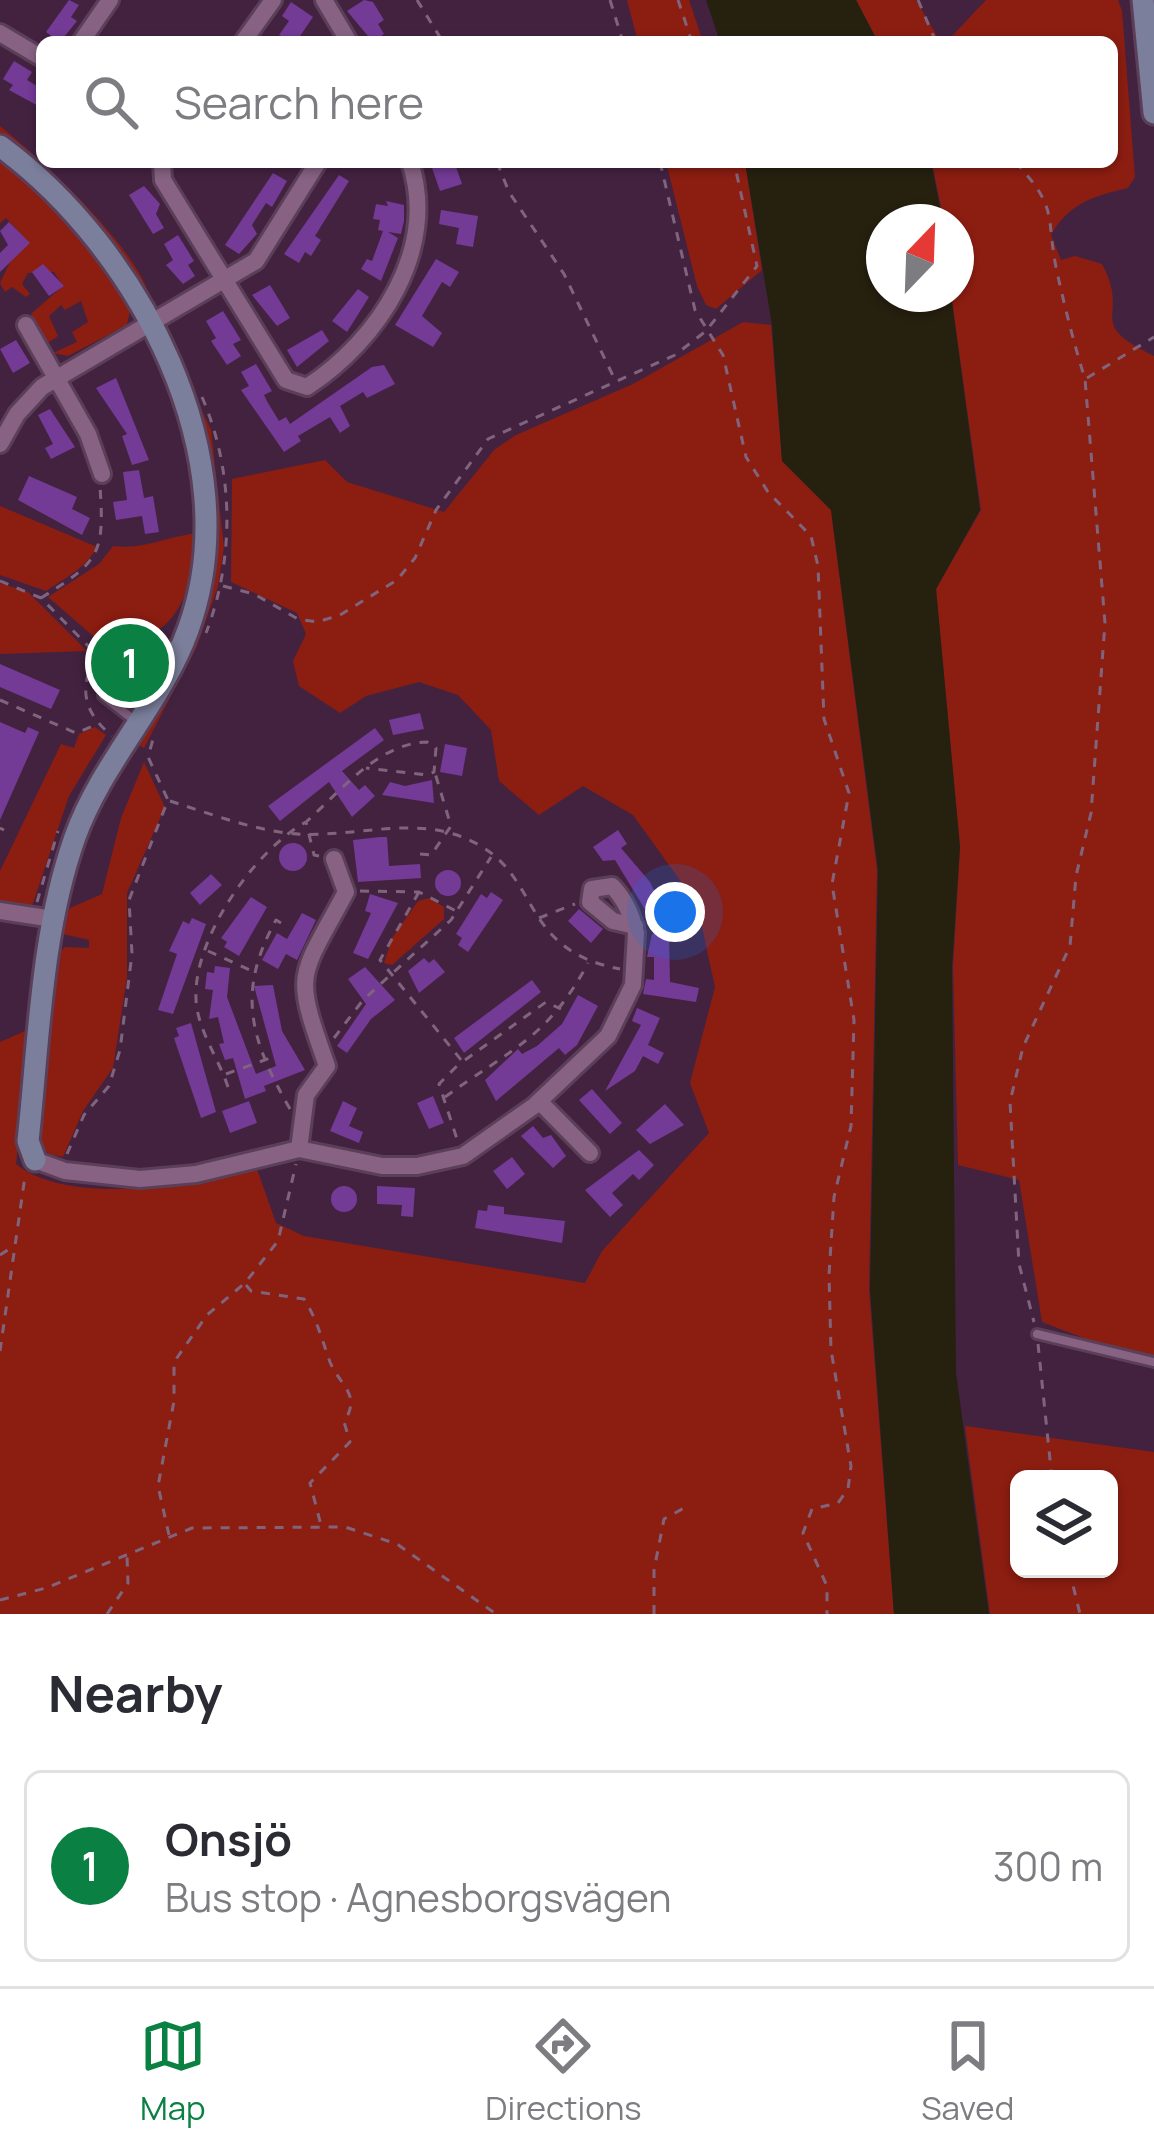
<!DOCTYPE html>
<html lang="en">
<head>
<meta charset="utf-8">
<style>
	:root { --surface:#fff; --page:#f2f2f3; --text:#2b2b33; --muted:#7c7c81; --line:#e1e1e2; --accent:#0b8043 }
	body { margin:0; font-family:Manrope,sans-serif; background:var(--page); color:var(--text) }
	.controls { position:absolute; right:36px; bottom:36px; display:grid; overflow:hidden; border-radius:18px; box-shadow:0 3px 9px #0004 }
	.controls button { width:108px; height:108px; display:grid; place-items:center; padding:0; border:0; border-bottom:3px solid var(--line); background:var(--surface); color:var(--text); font:60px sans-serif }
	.compass { position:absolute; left:866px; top:204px; width:108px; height:108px; border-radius:50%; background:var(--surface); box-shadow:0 3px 9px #0004; rotate:23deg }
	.you { position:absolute; left:675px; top:912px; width:42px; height:42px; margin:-30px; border:9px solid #fff; border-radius:50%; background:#1a73e8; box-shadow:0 0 0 18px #1a73e833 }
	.badge { display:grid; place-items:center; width:78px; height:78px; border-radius:50%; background:var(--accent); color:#fff; font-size:39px; font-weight:700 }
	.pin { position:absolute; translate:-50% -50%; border:6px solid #fff; box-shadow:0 3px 12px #0006 }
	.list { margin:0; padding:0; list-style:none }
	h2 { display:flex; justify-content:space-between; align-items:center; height:156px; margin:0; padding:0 48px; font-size:51px }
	h2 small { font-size:39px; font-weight:400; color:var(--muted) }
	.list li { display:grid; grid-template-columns:78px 1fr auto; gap:36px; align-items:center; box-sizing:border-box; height:192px; margin:0 24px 24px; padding:0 24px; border:3px solid var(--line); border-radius:18px }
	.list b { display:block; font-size:45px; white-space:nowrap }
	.list p { margin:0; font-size:39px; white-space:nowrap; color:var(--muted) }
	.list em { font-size:39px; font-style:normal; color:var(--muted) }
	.icon { flex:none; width:66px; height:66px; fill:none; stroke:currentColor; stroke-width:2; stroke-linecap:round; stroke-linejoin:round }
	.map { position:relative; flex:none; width:1154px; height:1614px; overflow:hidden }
	.search { position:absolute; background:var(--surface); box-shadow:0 3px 9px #0004; left:36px; right:36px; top:36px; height:132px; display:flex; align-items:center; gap:30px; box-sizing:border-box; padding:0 42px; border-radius:18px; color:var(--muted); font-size:45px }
	.sheet { height:372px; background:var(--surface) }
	nav { display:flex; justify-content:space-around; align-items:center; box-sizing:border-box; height:168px; border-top:3px solid var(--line); background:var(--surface); font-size:33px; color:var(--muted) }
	nav a { display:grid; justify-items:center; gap:6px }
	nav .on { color:var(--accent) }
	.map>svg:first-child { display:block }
	.green { fill:#8c1d11; fill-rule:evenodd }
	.water { fill:#26200f }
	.building { fill:#733a96 }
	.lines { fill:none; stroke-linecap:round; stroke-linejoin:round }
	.lane-casing { stroke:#5b3f59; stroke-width:14 }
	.street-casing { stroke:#5b3f59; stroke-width:22 }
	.secondary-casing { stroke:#5b3f59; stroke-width:27 }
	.path { stroke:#80647d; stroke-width:3; stroke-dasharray:9 9; stroke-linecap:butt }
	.lane { stroke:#876283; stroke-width:8 }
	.street { stroke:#876283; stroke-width:16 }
	.secondary { stroke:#7b7f9c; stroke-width:21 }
</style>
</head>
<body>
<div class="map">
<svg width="1154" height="1614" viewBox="0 0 1154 1614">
	<rect width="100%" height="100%" fill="#432240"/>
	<!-- green -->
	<path class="green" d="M627 0H689L703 42H638Z
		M856 0H916L940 41 952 36 986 0H1118L1122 11 1135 177 1128 188C1094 196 1069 203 1051 235L1061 260 1075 256 1102 264C1132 319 1082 321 1154 356V1356L1099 1344 1042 1322 1019 1180 958 1165 953 967 960 847 936 589 981 510 951 294H956V222H944L932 162H1112V42H878Z
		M0 126C39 157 151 259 152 309L36 164 0 136Z
		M0 155 80 234 130 311 127 325 68 356 53 353 77 342 72 332 88 322 81 301 65 310 61 305 49 316 58 336 46 344 31 314 63 286 54 272 28 273 22 284 30 294 26 297 12 287 5 292 0 283 10 262 29 243 6 218 0 223Z
		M666 162H745L762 270 716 309 706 305 697 286Z
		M743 322 771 325 782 461 831 510 877 870 869 1289 894 1614H0V1042L32 1028 16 1164C67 1206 196 1186 257 1169L276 1223 304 1236 585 1283 602 1251 709 1133 690 1083 715 987 697 904 633 815 583 786 539 815 499 781 491 730 458 695 419 682 366 696 340 713 299 686 293 661 306 634 297 613 231 582 232 479 325 460 347 482 444 512 495 449 516 435 633 384Z
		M162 328 211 430 224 547 218 586 197 646 144 748 134 742 212 569C223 480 195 409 162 328Z
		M0 506 97 547C86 568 65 578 46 591L0 575Z
		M201 533C187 597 181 644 101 643L48 597 99 564 113 546C147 550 168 535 201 533Z
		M0 583 28 592 87 651 0 654Z
		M163 661 142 699 119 700 113 687 129 671Z
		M95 727 106 735 69 796 32 906H0V871L61 744 74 748 79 734Z
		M144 762 165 807 127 893V977L113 1068 83 1111 63 1157 49 1154 35 1139 58 953 65 947 89 948V940L58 933 70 908 102 894 121 818Z
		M429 898 444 907V919L392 965 384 963 392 938 418 901Z
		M965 1426 1154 1452V1614H990ZM1019 1479H1109V1569H1019Z"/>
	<!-- water -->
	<path class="water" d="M706 0H856L878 42H720Z
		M745 162H931L943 222H884V294H951L980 510 936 589 960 847 952 967 956 1373 989 1614H894L870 1289 878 870 831 510 782 461 772 325Z"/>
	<!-- building -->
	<path class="building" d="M69 0 79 5 71 17 77 21 60 42 46 32Z
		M364 0 373 2 384 20 378 24 384 34 373 42 347 11Z
		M291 2 313 17 296 42 279 35 289 21 282 16Z
		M14 61 32 72 27 80 42 89V108L9 90 13 85 3 79Z
		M430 162 456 167 462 184 440 191Z
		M273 173 287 181 272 207 266 203 252 225 257 234 239 254 225 245Z
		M339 175 349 181 315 236 321 240 311 256 305 252 299 263 284 254Z
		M144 186 160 204 156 214 164 228 153 234 129 195Z
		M386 201 404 205V221L401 234 388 232 398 238 381 281 361 269 367 259 372 261 383 231 378 230 380 220 373 219 376 204 388 206Z
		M441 210 478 216 473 247 456 244 459 228 439 224Z
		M9 222 30 243 0 272V253L8 245 0 231Z
		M178 235 194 261 188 265 195 276 183 284 166 265 173 260 164 244Z
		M436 259 459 272 450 287 442 282 422 316 442 333 433 347 395 325Z
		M43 264 64 286 49 296 32 272Z
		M270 285 290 318 277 326 252 295Z
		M358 289 369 297 347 332 332 321Z
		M223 311 241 340 233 344 241 356 227 365 211 341 216 338 206 321Z
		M322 330 329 341 297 367 287 350Z
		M16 340 30 363 13 373 0 349Z
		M256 364 272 391 264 395 268 403 279 421 286 417 290 424 372 367 384 365 395 384 367 398 363 392 340 406 350 426 340 433 330 417 298 436 301 441 284 452 241 390 249 386 241 372Z
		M116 378 149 460 132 465 122 436 127 434 96 388Z
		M50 409 75 447 51 459 45 448 53 444 38 415Z
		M139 470 144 498 153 496 159 532 145 534 142 516 116 520 113 502 127 500 123 472Z
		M29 476 77 497 72 509 90 518 82 535 18 500Z
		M0 664 60 690 51 709 0 687Z
		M420 713 424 729 393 735 389 720Z
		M0 722 25 733 28 727 39 732 0 820Z
		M375 728 384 740 342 771 359 790 365 785 375 796 352 817 329 782 280 821 268 806Z
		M445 744 467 748 462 776 440 772Z
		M432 780 434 803 382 795 390 782 405 786Z
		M618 830 627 844 621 848 650 882 666 915 652 921 615 860 603 861 593 847Z
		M380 837H387L389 866 420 864 421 878 358 882 353 840Z
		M279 857a14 14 0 1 1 28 0a14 14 0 1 1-28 0Z
		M435 883a13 13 0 1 1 26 0a13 13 0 1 1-26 0Z
		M211 874 222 885 200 905 190 893Z
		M491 892 503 900 468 952 458 945 462 938 456 934 481 894 487 898Z
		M370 894 398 903 368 959 353 953 371 913 365 911Z
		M251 897 267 907 239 956 224 947 227 942 221 938Z
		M579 909 603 929 591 943 568 921Z
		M302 913 316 920 297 960 286 954 278 969 262 960 277 933 287 939Z
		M192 918 206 924 173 1014 158 1010 177 954 169 951 183 921 189 924Z
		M652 934H669L670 982 699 988 696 1002 643 994 646 979 654 980V957H647Z
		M424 958 429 963 434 959 445 972 419 993 408 971Z
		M215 966 230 968 227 997 256 1074 276 1066 254 986 273 985 282 1031 305 1070 264 1086 266 1091 245 1099 233 1058 225 1060 219 1044 224 1043 218 1017 209 1019 213 990 205 989 207 972 214 973Z
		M365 967 395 1000 371 1019 347 1053 337 1046 366 1004 348 979Z
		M532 980 541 992 464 1053 454 1038Z
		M578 995 598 1006 577 1045 565 1055 559 1048 496 1101 485 1080 518 1049 522 1054 537 1046 562 1024Z
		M637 1008 660 1018 648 1045 664 1053 658 1064 643 1056 635 1071 605 1091 641 1025 632 1021Z
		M191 1023 216 1112 201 1118 174 1038 179 1036 176 1028Z
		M592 1089 622 1123 610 1134 579 1100Z
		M433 1096 444 1123 429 1129 417 1103Z
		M249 1101 257 1123 230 1133 222 1111Z
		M343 1101 357 1108 349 1126 363 1132 359 1143 330 1131Z
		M665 1104 684 1125 650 1144 636 1130Z
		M533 1126 543 1138 551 1135 566 1156 553 1168 521 1136Z
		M639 1150 654 1165 639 1180 633 1174 612 1193 623 1205 610 1217 585 1190Z
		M512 1157 525 1174 507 1189 493 1171Z
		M377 1186 415 1188 413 1217 401 1216 402 1205 377 1204Z
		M331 1199a13 13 0 1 1 26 0a13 13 0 1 1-26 0Z
		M488 1205 504 1207V1214L565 1221 562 1243 475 1228 478 1210 487 1211Z"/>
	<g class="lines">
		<!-- lane casing -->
		<g class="lane-casing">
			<path id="lane" d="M134 720 103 696 104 679 178 643
				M1037 1334 1154 1362"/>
		</g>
		<!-- street casing -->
		<g class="street-casing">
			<path id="street" d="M324 0 349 42
				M0 33 42 58
				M81 42 110 0
				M243 42 273 0
				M162 162 163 180 286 380 307 387C379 340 439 249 410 162
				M26 325 88 434 102 474
				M0 444 17 414 42 387 256 261 318 162
				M0 911 53 919
				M540 1102 590 1153
				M299 1149 306 1095 327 1066C293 970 298 981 346 892L334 859
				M35 1160 65 1171 140 1179 196 1174 299 1149 382 1166H417L463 1156 534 1106 608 1036 633 985 636 933C632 916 625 899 612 886L592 889 590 902 613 921 635 926"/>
		</g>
		<!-- secondary casing -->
		<g class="secondary-casing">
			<path id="secondary" d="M1143 0 1154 113
				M0 146C139 248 251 459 188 630 161 704 102 762 75 837 41 933 39 1040 28 1141L35 1160"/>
		</g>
		<!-- path -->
		<path class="path" d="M417 0 443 42
			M610 0 623 42
			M678 0 692 42
			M918 0 936 42
			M497 162 509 192 564 274 616 382
			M660 162 695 310 723 355 746 457 768 492 811 536 818 566 824 719 849 793 832 884 854 1020 851 1126 834 1197 829 1275 831 1350 851 1466 848 1489 838 1503 812 1509 803 1533 827 1586V1614
			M1015 162C1060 209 1045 216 1057 272 1065 308 1074 344 1085 379L1105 623 1091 813 1076 876 1070 946 1023 1047 1010 1102 1019 1264 1034 1322
			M1087 378 1154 337
			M202 397C234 471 235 558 206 633
			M0 581 41 598 97 655C78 687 83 712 112 736
			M223 586 254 594 298 619 317 622 340 615 397 580 415 558 436 510 488 439 675 355 706 331 757 266 734 162
			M41 598C98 562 105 556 100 487
			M0 700 76 733 98 724
			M170 801C208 813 247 828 287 833 351 841 419 810 479 845 541 880 521 950 620 969
			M0 828 4 830
			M420 854 431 855 451 826 435 773
			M319 856 314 855 306 822C340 792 378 743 427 742L436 748 434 772 428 775 366 768
			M360 891 419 892 458 912
			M419 892 380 960 462 1061 439 1084 458 1142
			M37 902 58 831
			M539 918 575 904
			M281 923 276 920C236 992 250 1039 290 1109
			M208 951 252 971
			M334 1038 363 1000 451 920 491 857
			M465 1060 546 1002 561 1009
			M226 1074 273 1057
			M228 1087C219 1059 197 1029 196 999 193 938 255 850 306 822
			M445 1097C511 1049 548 1038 588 963
			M67 1154 84 1115 109 1086 120 1050 132 954 129 900 168 800 148 757 155 732
			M0 1255 14 1246
			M246 1285 251 1291 304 1299C317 1319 322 1340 330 1362 340 1386 362 1394 344 1422L350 1442 310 1483 322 1529
			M1038 1344 1052 1479
			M0 1351 25 1176
			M169 1535 158 1486 174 1401V1362L207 1315 245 1283 278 1241 296 1164
			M1069 1569 1080 1614
			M0 1600 46 1588 192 1528 345 1527 397 1544 496 1614
			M107 1614 128 1583 127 1556
			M654 1614V1570L664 1519 686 1507"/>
		<!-- lane -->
		<use href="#lane" class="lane"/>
		<!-- street -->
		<use href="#street" class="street"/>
		<!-- secondary -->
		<use href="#secondary" class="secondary"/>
	</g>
</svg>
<div class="controls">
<button><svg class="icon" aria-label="layers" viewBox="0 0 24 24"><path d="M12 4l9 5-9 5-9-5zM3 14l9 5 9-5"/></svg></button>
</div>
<svg class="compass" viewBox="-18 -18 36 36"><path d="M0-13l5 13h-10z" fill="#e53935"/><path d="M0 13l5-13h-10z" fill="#7c7c81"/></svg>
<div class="you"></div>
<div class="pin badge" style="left:130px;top:663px">1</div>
<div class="search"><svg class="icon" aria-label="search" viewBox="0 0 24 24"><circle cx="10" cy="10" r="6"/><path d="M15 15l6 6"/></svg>Search here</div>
</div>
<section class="sheet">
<h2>Nearby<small></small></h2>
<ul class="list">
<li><span class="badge">1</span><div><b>Onsjö</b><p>Bus stop · Agnesborgsvägen</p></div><em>300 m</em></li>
</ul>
</section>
<nav>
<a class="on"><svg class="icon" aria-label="map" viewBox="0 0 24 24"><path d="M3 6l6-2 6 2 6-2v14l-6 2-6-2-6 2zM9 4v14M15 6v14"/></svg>Map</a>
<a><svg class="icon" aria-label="directions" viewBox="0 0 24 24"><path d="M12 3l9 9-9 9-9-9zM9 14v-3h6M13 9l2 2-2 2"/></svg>Directions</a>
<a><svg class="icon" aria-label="saved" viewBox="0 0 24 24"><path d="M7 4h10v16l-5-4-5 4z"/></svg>Saved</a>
</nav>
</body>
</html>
